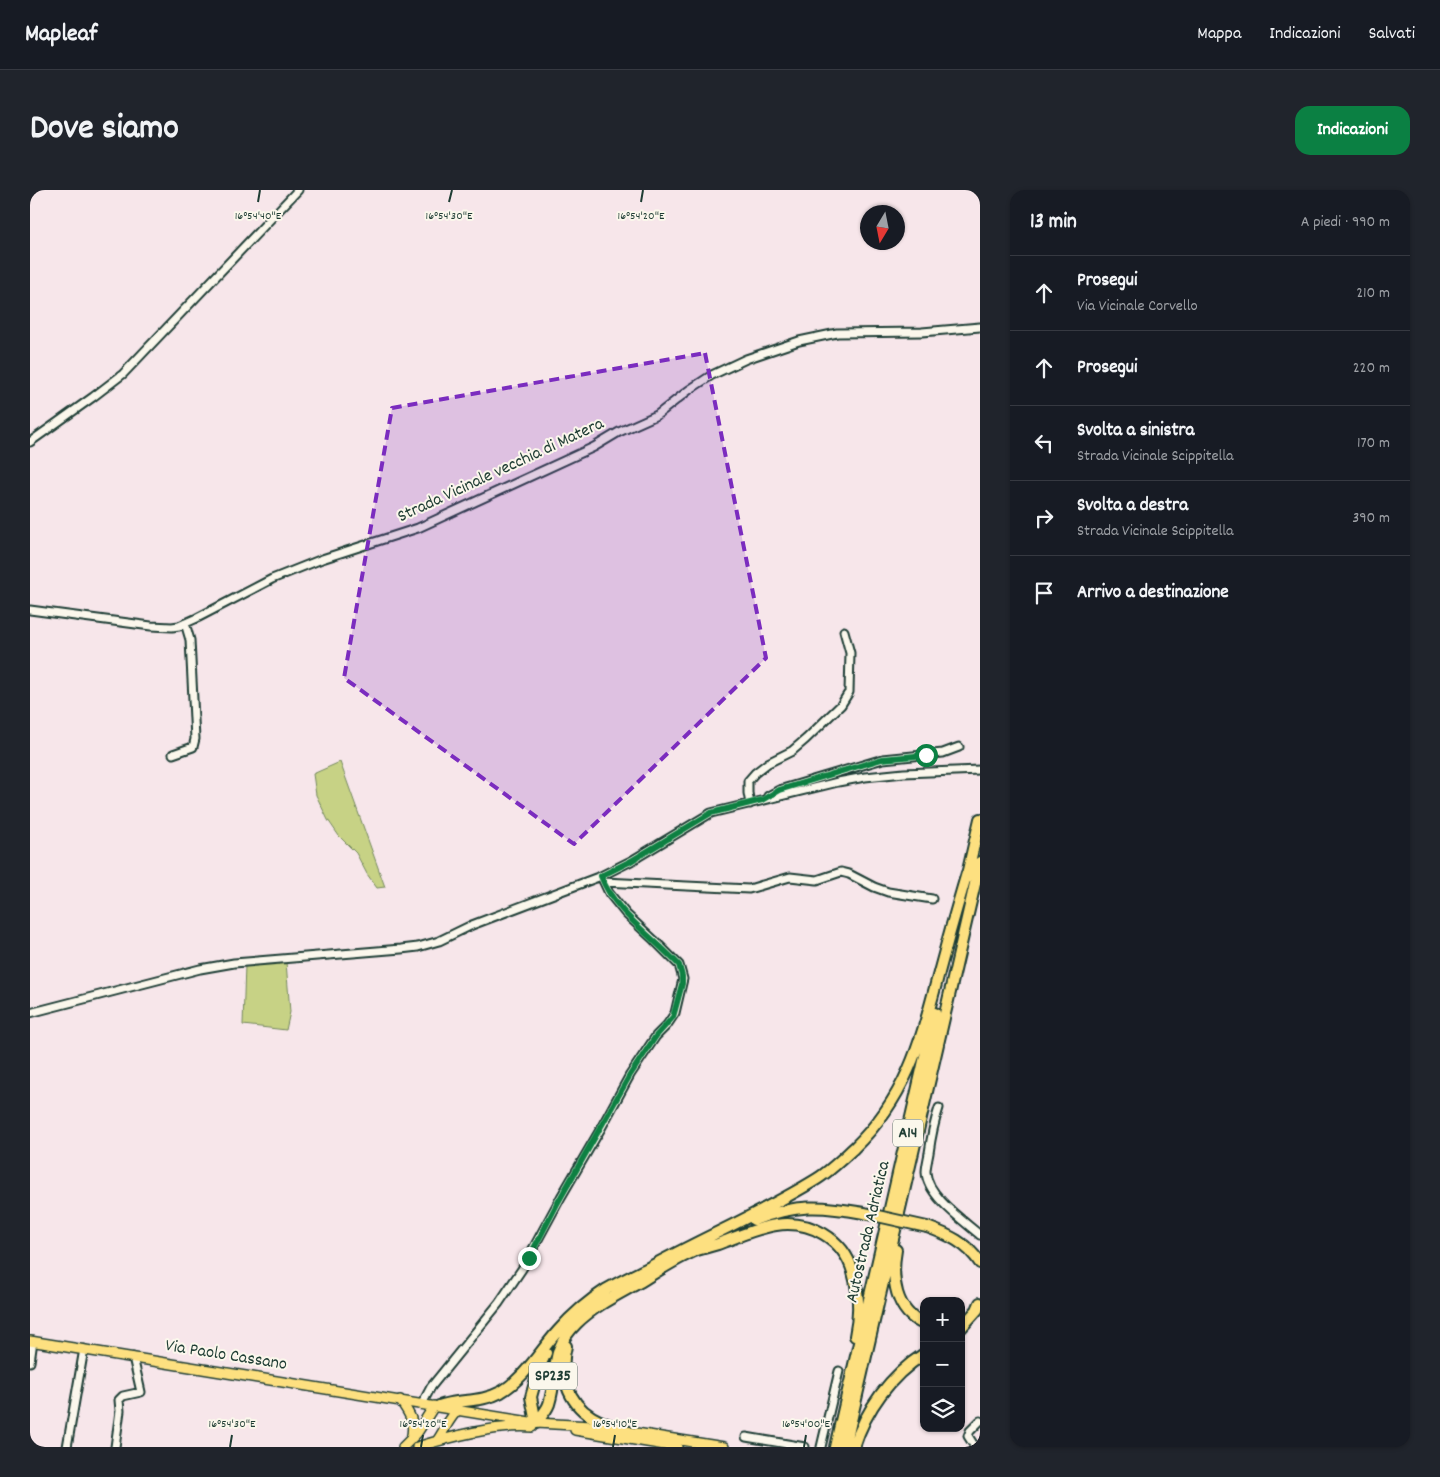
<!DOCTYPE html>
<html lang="it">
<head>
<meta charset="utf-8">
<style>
	:root { --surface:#171b24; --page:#20242c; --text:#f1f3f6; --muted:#9ea1a6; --line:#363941; --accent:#0b8043 }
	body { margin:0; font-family:Dekko,sans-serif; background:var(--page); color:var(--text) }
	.controls { position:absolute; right:15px; bottom:15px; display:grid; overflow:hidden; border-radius:10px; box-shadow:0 1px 4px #0004 }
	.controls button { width:45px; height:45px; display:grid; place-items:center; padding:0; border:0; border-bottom:1px solid var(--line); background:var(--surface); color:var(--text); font:25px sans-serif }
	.compass { position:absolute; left:830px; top:15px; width:45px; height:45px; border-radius:50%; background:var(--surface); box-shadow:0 1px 4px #0004; rotate:190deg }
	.stop { position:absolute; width:15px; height:15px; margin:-11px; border:4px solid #0b8043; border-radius:50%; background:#fff }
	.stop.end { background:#0b8043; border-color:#fff; box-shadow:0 1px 5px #0008 }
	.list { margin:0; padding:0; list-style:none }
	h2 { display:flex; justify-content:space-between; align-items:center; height:65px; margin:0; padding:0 20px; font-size:21px }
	h2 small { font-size:16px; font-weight:400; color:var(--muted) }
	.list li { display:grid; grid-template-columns:32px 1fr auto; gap:15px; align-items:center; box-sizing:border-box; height:75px; padding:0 20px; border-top:1px solid var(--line) }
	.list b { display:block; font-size:19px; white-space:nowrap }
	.list p { margin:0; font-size:16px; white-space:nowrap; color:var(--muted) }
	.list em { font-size:16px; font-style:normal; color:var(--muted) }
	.icon { flex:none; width:28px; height:28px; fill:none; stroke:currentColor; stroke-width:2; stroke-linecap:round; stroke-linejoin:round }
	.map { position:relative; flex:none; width:950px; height:1257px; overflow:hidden; border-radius:15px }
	header { display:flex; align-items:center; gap:30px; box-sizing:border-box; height:70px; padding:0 25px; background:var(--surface); border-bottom:1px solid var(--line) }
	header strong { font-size:24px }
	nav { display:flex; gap:28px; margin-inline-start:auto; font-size:18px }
	.intro { display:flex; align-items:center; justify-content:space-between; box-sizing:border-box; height:120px; padding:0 30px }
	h1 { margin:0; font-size:35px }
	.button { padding:12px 22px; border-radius:15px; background:var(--accent); color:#fff; font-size:18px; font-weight:700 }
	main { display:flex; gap:30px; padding:0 30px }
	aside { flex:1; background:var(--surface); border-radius:15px; box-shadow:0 1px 4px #0004 }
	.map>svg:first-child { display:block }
	.green { fill:#c7d285; stroke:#73885c }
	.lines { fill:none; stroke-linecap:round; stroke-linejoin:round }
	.minor-casing { stroke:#1f3d34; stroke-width:11 }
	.major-casing { stroke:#1f3d34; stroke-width:12 }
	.highway-casing { stroke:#1f3d34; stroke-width:14 }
	.minor { stroke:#fbf7ec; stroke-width:7 }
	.major { stroke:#fde080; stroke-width:9 }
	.highway { stroke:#fde080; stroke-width:10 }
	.highway-bridge-casing { stroke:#1f3d34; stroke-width:14; stroke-linecap:butt }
	.highway-bridge { stroke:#fde080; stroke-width:10 }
	.route { stroke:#0b8043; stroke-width:6 }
	.marked { fill:#7b2cbf; fill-opacity:0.2; stroke:#7b2cbf; stroke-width:4; stroke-dasharray:10 6; stroke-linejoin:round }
	.ticks { fill:none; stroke:#1f3d34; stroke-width:2 }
	.labels { text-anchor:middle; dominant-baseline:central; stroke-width:4; stroke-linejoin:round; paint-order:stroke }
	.shield { fill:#fbf7ec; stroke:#61756b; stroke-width:1 }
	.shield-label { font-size:16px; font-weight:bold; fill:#1f3d34 }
	.street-label { font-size:18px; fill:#1f3d34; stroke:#fbf7ec }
	.ticks-label { font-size:12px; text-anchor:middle; fill:#1f3d34; stroke:#fbf7ec; stroke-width:4; stroke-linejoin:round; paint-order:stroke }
</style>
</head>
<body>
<header>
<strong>Mapleaf</strong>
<nav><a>Mappa</a><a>Indicazioni</a><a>Salvati</a></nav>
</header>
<div class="intro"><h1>Dove siamo</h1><a class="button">Indicazioni</a></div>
<main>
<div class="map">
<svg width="950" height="1257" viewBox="0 0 950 1257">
	<rect width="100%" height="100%" fill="#f7e6ea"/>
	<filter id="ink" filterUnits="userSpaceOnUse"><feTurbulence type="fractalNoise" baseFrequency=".02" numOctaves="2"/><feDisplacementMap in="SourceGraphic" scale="10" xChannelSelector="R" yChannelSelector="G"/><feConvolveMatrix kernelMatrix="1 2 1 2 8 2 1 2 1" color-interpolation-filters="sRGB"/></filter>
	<g filter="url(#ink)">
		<!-- green -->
		<path class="green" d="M310 572 355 697 347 698 337 684 326 663 309 646 298 630 286 605 283 584Z
			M256 772 260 822 256 840 213 835 215 775Z"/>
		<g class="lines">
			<!-- minor casing -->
			<g class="minor-casing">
				<path id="minor" d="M0 252 63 207 93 184 268 0
					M0 420 121 436 142 437 149 436 167 428 242 389 292 369 388 338 564 257 589 242 627 225 659 200 682 185 716 169 769 151 807 143 892 142 950 137
					M143 564 163 557 165 549 160 450 155 433
					M738 606 749 600 853 569 913 563 929 557
					M720 614 718 603V591L725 583 738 573 762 561 776 549 811 515 819 502 820 463 814 441
					M574 692 719 699 760 687 787 690 811 682 819 684 844 697 858 702 902 709
					M0 823 170 779 204 773 371 759 388 757 409 751 442 735 571 686 601 671 681 623 808 592 835 587 874 583 950 580
					M909 918C904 933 901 948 899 963 898 969 896 976 896 982 897 1006 934 1031 950 1045
					M0 1172 3 1151
					M392 1214 401 1197 469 1113 492 1079 531 1007 570 940 600 885 626 846 637 835 645 823 653 789 649 775 624 750 596 724 579 703 571 686
					M716 1247 775 1257
					M37 1257 54 1159
					M85 1257 90 1221 89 1210 93 1206 111 1202 103 1167
					M791 1257 809 1181
					M945 1257 938 1246 940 1241 950 1231"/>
			</g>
			<!-- major casing -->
			<g class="major-casing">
				<path id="major" d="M0 1151 506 1233 562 1236 694 1257
					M370 1210C379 1223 386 1232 381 1249
					M545 1240 647 1257
					M407 1251C415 1240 419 1227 429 1219
					M373 1257 387 1243 404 1216
					M387 1257C420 1247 467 1234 502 1237"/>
			</g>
			<!-- highway casing -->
			<g class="highway-casing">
				<path id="highway" d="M936 689 950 629
					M724 1030C766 1014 790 1015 834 1023
					M897 1037C919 1045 937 1053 950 1073
					M866 1060C861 1088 865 1122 894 1134
					M931 1138 947 1120 950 1113
					M536 1156C529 1183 537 1212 562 1227 574 1234 587 1238 599 1242
					M409 1216C429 1209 451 1213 471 1202 495 1188 510 1161 528 1141 542 1125 560 1110 577 1099 591 1091 606 1084 620 1077 675 1047 734 1022 787 989 800 981 812 969 824 958 883 901 893 840 914 764 921 737 929 710 937 683
					M506 1233C511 1226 516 1222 519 1214 529 1182 518 1161 547 1133 564 1116 589 1104 610 1092 628 1081 647 1068 667 1060 674 1058 681 1056 688 1054 707 1047 726 1038 746 1035 780 1030 813 1048 823 1082 829 1103 830 1124 825 1146
					M506 1233 501 1207 509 1178 516 1163
					M805 1257 905 823
					M815 1257 950 672
					M824 1257C836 1219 860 1186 894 1164"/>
			</g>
			<!-- minor -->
			<use href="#minor" class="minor"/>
			<!-- major -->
			<use href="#major" class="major"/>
			<!-- highway -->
			<use href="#highway" class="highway"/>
			<!-- highway-bridge casing -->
			<g class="highway-bridge-casing">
				<path id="highway-bridge" d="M834 1023 897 1037"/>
			</g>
			<!-- highway-bridge -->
			<use href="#highway-bridge" class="highway-bridge"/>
		</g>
	</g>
	<g class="lines" filter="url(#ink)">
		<!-- route -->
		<path class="route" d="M499 1068 527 1014 600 885 626 846 643 827 652 794V786L649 775C623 747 584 722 571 686L601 671 681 623 732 610 749 600 852 569 896 565"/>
	</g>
	<!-- marked area -->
	<path class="marked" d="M675 163 736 468 544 654 314 488 362 218Z"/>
	<!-- ticks -->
	<path class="ticks" d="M228 12 230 0M419 12 422 0M611 12 613 0M200 1257 202 1245M391 1257 393 1245M583 1257 585 1245M774 1257 776 1245"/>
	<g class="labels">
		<!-- shield labels -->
		<g class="shield">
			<rect x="863" y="929.5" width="30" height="27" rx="4"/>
			<rect x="499" y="1172.5" width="48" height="27" rx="4"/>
		</g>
		<g class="shield-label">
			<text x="878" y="943">A14</text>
			<text x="523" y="1186">SP235</text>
		</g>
		<!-- street labels -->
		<g class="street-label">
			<text transform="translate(471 281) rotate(-25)">Strada Vicinale vecchia di Matera</text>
			<text transform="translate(839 1042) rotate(-77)">Autostrada Adriatica</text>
			<text transform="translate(196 1166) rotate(9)">Via Paolo Cassano</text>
		</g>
	</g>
	<g class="ticks-label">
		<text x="228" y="29">16°54'40"E</text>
		<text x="419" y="29">16°54'30"E</text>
		<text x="611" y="29">16°54'20"E</text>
		<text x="202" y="1237">16°54'30"E</text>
		<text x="393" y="1237">16°54'20"E</text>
		<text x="585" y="1237">16°54'10"E</text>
		<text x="776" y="1237">16°54'00"E</text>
	</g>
</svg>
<div class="controls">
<button>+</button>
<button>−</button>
<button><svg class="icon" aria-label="layers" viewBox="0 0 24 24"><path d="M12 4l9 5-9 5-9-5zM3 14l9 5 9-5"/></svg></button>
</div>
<svg class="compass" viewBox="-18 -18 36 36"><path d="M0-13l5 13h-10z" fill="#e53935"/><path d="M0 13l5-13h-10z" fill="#9ea1a6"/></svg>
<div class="stop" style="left:896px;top:565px"></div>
<div class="stop end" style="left:499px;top:1068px"></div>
</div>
<aside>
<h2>13 min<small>A piedi · 990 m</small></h2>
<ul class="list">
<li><svg class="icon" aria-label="ahead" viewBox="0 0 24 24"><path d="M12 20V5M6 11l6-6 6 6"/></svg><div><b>Prosegui</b><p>Via Vicinale Corvello</p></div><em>210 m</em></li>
<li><svg class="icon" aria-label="ahead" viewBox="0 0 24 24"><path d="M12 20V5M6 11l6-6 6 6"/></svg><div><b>Prosegui</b></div><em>220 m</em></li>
<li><svg class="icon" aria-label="left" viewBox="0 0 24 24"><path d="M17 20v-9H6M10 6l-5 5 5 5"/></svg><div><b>Svolta a sinistra</b><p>Strada Vicinale Scippitella</p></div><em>170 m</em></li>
<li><svg class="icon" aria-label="right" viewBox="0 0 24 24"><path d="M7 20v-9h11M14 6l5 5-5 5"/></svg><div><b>Svolta a destra</b><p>Strada Vicinale Scippitella</p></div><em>390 m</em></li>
<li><svg class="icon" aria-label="arrive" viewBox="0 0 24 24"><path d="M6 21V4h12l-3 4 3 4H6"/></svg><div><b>Arrivo a destinazione</b></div></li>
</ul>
</aside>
</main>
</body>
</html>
